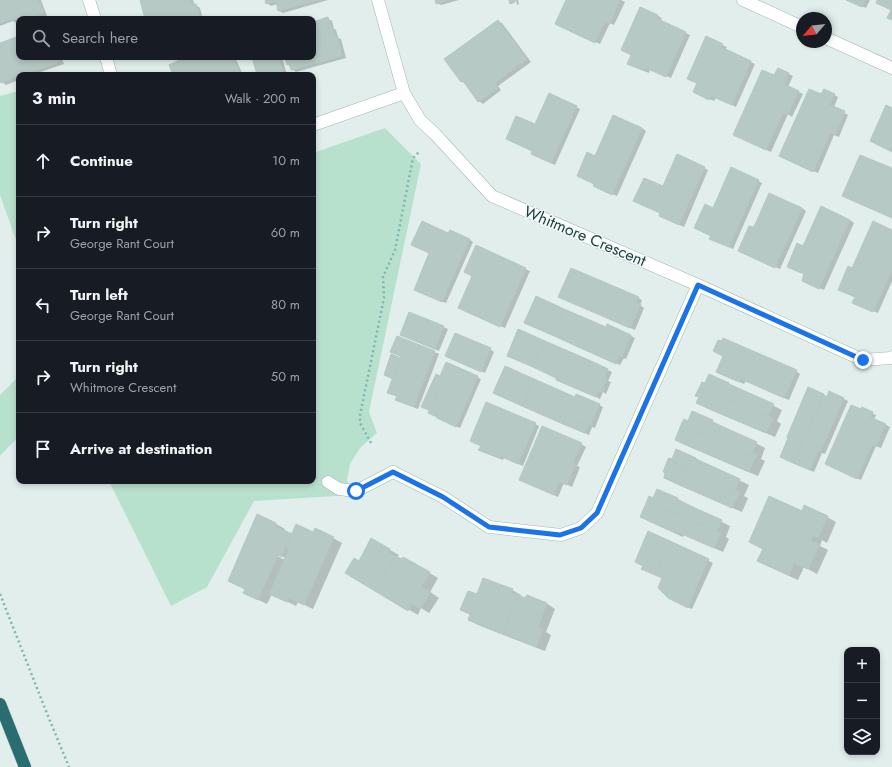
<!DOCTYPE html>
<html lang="en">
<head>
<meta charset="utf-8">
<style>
	:root { --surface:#171b24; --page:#242831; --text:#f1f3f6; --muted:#9ea1a6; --line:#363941 }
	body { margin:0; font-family:Jost,sans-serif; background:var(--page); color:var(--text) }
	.controls { position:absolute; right:12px; bottom:12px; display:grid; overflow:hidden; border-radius:8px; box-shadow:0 2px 6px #0003 }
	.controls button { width:36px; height:36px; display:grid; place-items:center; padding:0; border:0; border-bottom:1px solid var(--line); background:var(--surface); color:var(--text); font:20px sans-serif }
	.compass { position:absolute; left:796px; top:12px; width:36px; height:36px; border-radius:50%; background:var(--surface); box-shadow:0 2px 6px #0003; rotate:242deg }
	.stop { position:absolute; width:12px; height:12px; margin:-9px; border:3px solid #1a73e8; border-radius:50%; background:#fff }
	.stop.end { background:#1a73e8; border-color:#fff; box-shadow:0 1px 4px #0008 }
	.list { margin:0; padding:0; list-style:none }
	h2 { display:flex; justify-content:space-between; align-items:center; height:52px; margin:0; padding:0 16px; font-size:17px }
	h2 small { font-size:13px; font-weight:400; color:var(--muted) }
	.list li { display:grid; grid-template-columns:26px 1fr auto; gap:12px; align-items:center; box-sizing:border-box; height:72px; padding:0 16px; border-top:1px solid var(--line) }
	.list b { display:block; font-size:15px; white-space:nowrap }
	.list p { margin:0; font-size:13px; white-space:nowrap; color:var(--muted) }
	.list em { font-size:13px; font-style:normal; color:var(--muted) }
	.icon { flex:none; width:22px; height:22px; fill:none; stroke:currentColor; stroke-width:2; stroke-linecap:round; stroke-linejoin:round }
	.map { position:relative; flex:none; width:892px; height:767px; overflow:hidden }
	.search { position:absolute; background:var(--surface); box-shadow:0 2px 6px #0003; left:16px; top:16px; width:300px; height:44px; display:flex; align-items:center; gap:10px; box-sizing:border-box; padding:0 14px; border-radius:8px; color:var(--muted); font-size:15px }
	.panel { position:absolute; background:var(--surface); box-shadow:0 2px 6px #0003; left:16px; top:72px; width:300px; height:412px; border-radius:8px }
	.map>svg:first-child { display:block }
	.green { fill:#b8e1cd }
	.shadow { fill:#0003; fill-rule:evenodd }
	.building { fill:#b6c9c5; stroke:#b3c8c4 }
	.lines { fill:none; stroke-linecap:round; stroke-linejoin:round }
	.service-casing { stroke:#a3b6b4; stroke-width:13 }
	.minor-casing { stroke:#a3b6b4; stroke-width:13 }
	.motorway-casing { stroke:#c0cac9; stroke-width:13 }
	.path { stroke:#7eb5b1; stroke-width:2.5; stroke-dasharray:2 3; stroke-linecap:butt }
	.service { stroke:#fff; stroke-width:12 }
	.minor { stroke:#fff; stroke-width:12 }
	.motorway { stroke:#286e70; stroke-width:12 }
	.route { stroke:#1a73e8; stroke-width:5 }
	.labels { text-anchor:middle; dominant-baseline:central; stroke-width:3; stroke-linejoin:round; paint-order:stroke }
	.street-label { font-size:16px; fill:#1f403f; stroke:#f2f9f8 }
</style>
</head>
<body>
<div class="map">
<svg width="892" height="767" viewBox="0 0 892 767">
	<rect width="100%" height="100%" fill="#e1eeeb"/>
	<!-- green -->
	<path class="green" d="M19 91V248L0 195V96Z
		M385 128 421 164 369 412 377 433 360 448 350 464 347 480 352 495 254 501 207 587 171 606 109 481H313V153Z
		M19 376V436L0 456V395Z"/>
	<!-- shadow -->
	<path class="shadow" d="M0 0H41L47 16 38 19H19V22L16 23 13 21 0 26Z
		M141 0H193L195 6 196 5 200 8 203 19H146Z
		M266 0H328L283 13 279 11 277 4 271 6 267 3Z
		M436 0H459L441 5 437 3Z
		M516 0H518L519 4 517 5Z
		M567 0H621L625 2 614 25 610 23 600 44 560 26Z
		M847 0H870L866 8Z
		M641 8 662 18 660 21 690 35 671 78 650 69 649 73 632 66V55Z
		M327 18 332 21 334 29 336 30 338 38 341 39 346 58 296 72 292 69 291 66 288 64 286 57H313V22Z
		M498 21 502 23 531 62 498 86 501 90 483 104 479 101 466 84 462 81Z
		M19 37V57H61L64 64 32 75H19V80L6 85 2 82 0 78V44Z
		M706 38 727 47 725 50 755 64 736 107 716 97 714 101 698 94V84L688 79Z
		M189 57H235L243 75H174Z
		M255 57H282L287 75H258Z
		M778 69 793 76 788 87 803 94 792 117 788 114 771 152 738 137 775 76Z
		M834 95 838 97 834 107 848 115 839 137 834 135 818 173 785 158 821 96Z
		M576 107 580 109 555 165 536 156V126Z
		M642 128 646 131 617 196 598 188 596 157Z
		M704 168 708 170 684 227 664 218Z
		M758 181 762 183 733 249 715 241 712 236 713 209Z
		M802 208 806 211 780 269 743 253 754 228Z
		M850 220 854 223 824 290 807 283 805 274 804 247Z
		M892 231V281L878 313 858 305 856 297 853 269Z
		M449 234 469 239 473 242 446 303 419 291Z
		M525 269 530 271 505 328 463 310 473 276Z
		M638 298 642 300 640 305 644 308 635 330 564 299Z
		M409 313 448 329 439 351 401 335Z
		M530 325 606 328 631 336 635 338 626 359 624 358 620 365Z
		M519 331 612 372 608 381 611 382 606 394 603 392 600 399 561 381Z
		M397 337 439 354 418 409 401 402 396 400 398 397 388 393 394 379 385 375 401 359 402 356Z
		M490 349 494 352 485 373 451 358Z
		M724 356 796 371 800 374 789 400 746 381 744 384 721 374Z
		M477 377 481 379 460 428 442 420 430 410 423 407 440 378Z
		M729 384 782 410 777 421 781 424 775 437 706 408 698 403 700 397 697 396Z
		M830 392 848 401 825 454 822 453 814 472 785 459 823 395 828 397Z
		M498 395 575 399 599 405 603 407 595 428 592 427 589 435Z
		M872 413 876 415 874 419 890 427 881 448 876 446 861 480 830 466Z
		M712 421 765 448 761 459 765 461 758 476 685 445 676 440 688 422Z
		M535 424 539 426 523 466 504 458 503 460 484 452Z
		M581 444 586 447 577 466 580 467 572 487 564 483 558 497 524 482Z
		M696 459 749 485 744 496 748 498 742 512 674 483 665 478 666 473Z
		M658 491 678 499 730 526 726 537 729 539 723 552 684 535 683 537 650 522 641 517Z
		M802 512 827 517 836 522 827 543 822 540 820 546 828 550 817 574 804 567 798 580 767 566 758 561 763 549 750 542Z
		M258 516 276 524 285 529 283 531 293 535 314 533 333 538 342 543 313 609 298 602 296 606 272 594 267 604 244 593 246 589 229 581ZM274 552 285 558V560L273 554Z
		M649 533 713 563 692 609 673 600 663 578Z
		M372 540 399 555 397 558 402 561 404 558 438 578 430 592 439 598 429 613 421 608 418 615 347 573 359 562Z
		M512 590 521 595 520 598 546 603 555 609 546 632 551 635 545 651 478 625 469 620 471 615 461 610 478 596Z"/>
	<!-- building -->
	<path class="building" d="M0 0H38L44 13 29 19H19V23L17 19 11 21 10 19 0 23Z
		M140 0H190L192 5 196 4 200 19H145Z
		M265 0H318L278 11 276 1 266 4Z
		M435 0H448L436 4Z
		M509 0H515V2L510 4Z
		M566 0H620L610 24 605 21 595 43 555 24Z
		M846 0H865L862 7Z
		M877 0H892V20L887 18 891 10 876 3Z
		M640 7 658 15 656 18 686 32 666 77 646 68 645 71 627 64 631 55 621 50Z
		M328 17 330 27 332 26V27L314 33 313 29V22Z
		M498 20 527 59 495 83 498 88 478 102 463 81 461 82 444 59Z
		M332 27 335 36 337 35 342 56 291 70 289 64 287 65 285 57H313V29L314 33Z
		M19 36V57H58L60 62 22 75H19V76L1 83 0 81V43Z
		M706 36 723 44 721 47 751 61 732 105 711 96 709 100 693 92 697 83 687 79Z
		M186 57H233L241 75H173L169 65Z
		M252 57H279L284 75H257Z
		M778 68 789 73 784 84 799 91 788 115 783 113 766 150 733 135 762 70 774 75Z
		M809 89 821 94 824 89 835 94 830 105 845 111 835 135 830 133 813 172 779 156Z
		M549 93 577 106 551 163 531 154 532 151 506 139 516 116 535 124Z
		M886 105 892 108V152L870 141Z
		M613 115 642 128 612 195 593 186 594 184 577 176 587 152 595 156Z
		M677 154 705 167 679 225 659 216 660 213 633 201 644 178 663 186Z
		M860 155 892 168V218L842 196Z
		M731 167 759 180 729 247 709 239 711 236 694 228 705 204 713 208Z
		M769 193 802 208 775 268 738 251 749 226 754 227Z
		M821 206 850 220 819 289 802 281 804 274 787 267 797 243 803 246Z
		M422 221 448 233 450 230 470 239 442 302 414 290 429 253 411 245Z
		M873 221 892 230V270L873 312 852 303 855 297 838 290 848 266 852 268Z
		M476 245 526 268 500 327 458 308 472 276 464 272Z
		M571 268 639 297 636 303 641 304 630 328 558 297Z
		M536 296 564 309 552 335 524 323Z
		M564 309 606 327 607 324 631 335 622 357 599 347 596 355 552 335Z
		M409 312 444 326 435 349 400 335Z
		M518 329 545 341 533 367 507 356Z
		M455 333 491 348 481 372 445 356Z
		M397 336 435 351 414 407 395 400 397 396 387 393 401 356 390 352Z
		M723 338 797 370 784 398 741 379 739 382 716 372 723 356 713 351 718 340 722 341Z
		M545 341 591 361 586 372 606 381 602 392 598 391 596 397 556 380V378L533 367Z
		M599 347 619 356 616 364 596 355Z
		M391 354 401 358 393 379 384 375Z
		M591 361 608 369 605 378 607 379 606 381 586 372Z
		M446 362 478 376 456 427 437 418V417L428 413 438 391 430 387 436 374 440 376Z
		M505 366 534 379 522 406 493 393Z
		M709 374 729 383V384L774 404 768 416 699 388 702 382 705 383Z
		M534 379 575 397 576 394 600 404 590 426 566 416 563 424 522 406Z
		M430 387 438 391 429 410 421 407Z
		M808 387 824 394 793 463 780 457 788 438 787 437Z
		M699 388 773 418 766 433 696 403 699 397 695 396Z
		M829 391 844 398 820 452 818 451 810 470 793 463 824 395 827 397Z
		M486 402 536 423 518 464 500 456 499 458 478 450 481 446 470 441Z
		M851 405 861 409 862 407 873 412 870 417 886 424 876 447 872 445 857 479 825 464Z
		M692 411 713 420 712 422 757 442 752 453 757 455 755 458 681 425 684 419 688 421Z
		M566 416 588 426 585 433 563 424Z
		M681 425 755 458 749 472 675 440Z
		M542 426 582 443 573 463 576 464 567 485 559 482 554 495 519 480Z
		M676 449 696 458V459L740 479 735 490 740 492 739 494 683 470 681 465 668 459 669 458 672 459Z
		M668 459 681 465 683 470 739 494 732 508 664 478 665 472H663Z
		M657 489 678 498 677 500 722 520 717 532 647 501 649 496 653 498Z
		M769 496 802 511 804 505 828 516 818 538 813 536 811 541 820 544 808 569 794 563 789 575 757 561 763 549 749 542Z
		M647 501 721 533 714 548 675 531 674 532 640 517Z
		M257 514 276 523 275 526 292 534 281 557 278 555 258 600 243 593 245 589 228 581Z
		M296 524 313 532 315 528 334 537 304 605 289 598 287 602 269 594 289 549 286 547Z
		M648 531 709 559 697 586 658 567 661 559 640 550Z
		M371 538 390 549 389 552 395 556 375 591 345 573 354 558 359 561Z
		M640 550 661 559 658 567 697 586 688 608 668 598 658 588 662 578 641 569 643 566 635 562Z
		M395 556 402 559 403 557 430 572 421 587 431 592 420 609 412 604 408 611 375 591Z
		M483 578 513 589 511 593 518 595 503 634 468 620 470 614 460 610 468 591 477 594Z
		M518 595 525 598 527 595 547 603 538 627 543 629 536 647 503 634Z"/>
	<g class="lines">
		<!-- service casing -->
		<g class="service-casing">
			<path id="service" d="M328 482 339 489 356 491 393 472"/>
		</g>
		<!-- minor casing -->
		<g class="minor-casing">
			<path id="minor" d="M89 0 95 19
				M378 0 404 93 420 120 435 134 492 196 698 285 863 360 891 358 892 357
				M743 0 802 27
				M826 38 892 68
				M106 57 111 75
				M313 125 404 93
				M393 472 443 497 489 527 561 535 581 528 597 513 698 285"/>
		</g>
		<!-- motorway casing -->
		<g class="motorway-casing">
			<path id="motorway" d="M0 704 25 767"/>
		</g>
		<!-- path -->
		<path class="path" d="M371 443 360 423V415L384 298 383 277 395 250 413 158 419 152
			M0 594 48 716 69 767"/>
		<!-- service -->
		<use href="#service" class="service"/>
		<!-- minor -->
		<use href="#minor" class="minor"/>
		<!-- motorway -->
		<use href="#motorway" class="motorway"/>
	</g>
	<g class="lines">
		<!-- route -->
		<path class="route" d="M356 491 393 472 443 497 489 527 560 535 581 528 597 513 698 285 863 360"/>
	</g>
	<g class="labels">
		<!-- street labels -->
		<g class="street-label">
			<text transform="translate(585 236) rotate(23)">Whitmore Crescent</text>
		</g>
	</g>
</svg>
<div class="controls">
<button>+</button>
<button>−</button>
<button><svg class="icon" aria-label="layers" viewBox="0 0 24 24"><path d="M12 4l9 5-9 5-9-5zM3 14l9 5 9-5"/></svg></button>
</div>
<svg class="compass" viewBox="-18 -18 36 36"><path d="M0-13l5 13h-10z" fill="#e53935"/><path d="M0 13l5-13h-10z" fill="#9ea1a6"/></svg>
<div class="stop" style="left:356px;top:491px"></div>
<div class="stop end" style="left:863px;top:360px"></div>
<div class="search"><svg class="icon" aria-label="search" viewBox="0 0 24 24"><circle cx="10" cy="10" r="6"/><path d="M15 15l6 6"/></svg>Search here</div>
<section class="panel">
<h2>3 min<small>Walk · 200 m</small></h2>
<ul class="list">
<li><svg class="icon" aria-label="ahead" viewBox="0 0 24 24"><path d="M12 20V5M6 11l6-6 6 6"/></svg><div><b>Continue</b></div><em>10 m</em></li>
<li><svg class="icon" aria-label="right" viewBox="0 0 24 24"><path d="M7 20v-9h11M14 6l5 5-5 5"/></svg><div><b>Turn right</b><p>George Rant Court</p></div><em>60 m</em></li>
<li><svg class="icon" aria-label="left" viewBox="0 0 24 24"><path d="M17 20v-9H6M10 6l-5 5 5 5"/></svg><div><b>Turn left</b><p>George Rant Court</p></div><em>80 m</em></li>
<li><svg class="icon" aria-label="right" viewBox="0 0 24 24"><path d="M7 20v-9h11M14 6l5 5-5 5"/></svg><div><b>Turn right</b><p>Whitmore Crescent</p></div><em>50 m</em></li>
<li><svg class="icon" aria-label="arrive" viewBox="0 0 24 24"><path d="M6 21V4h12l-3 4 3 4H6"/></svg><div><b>Arrive at destination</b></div></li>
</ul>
</section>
</div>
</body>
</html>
